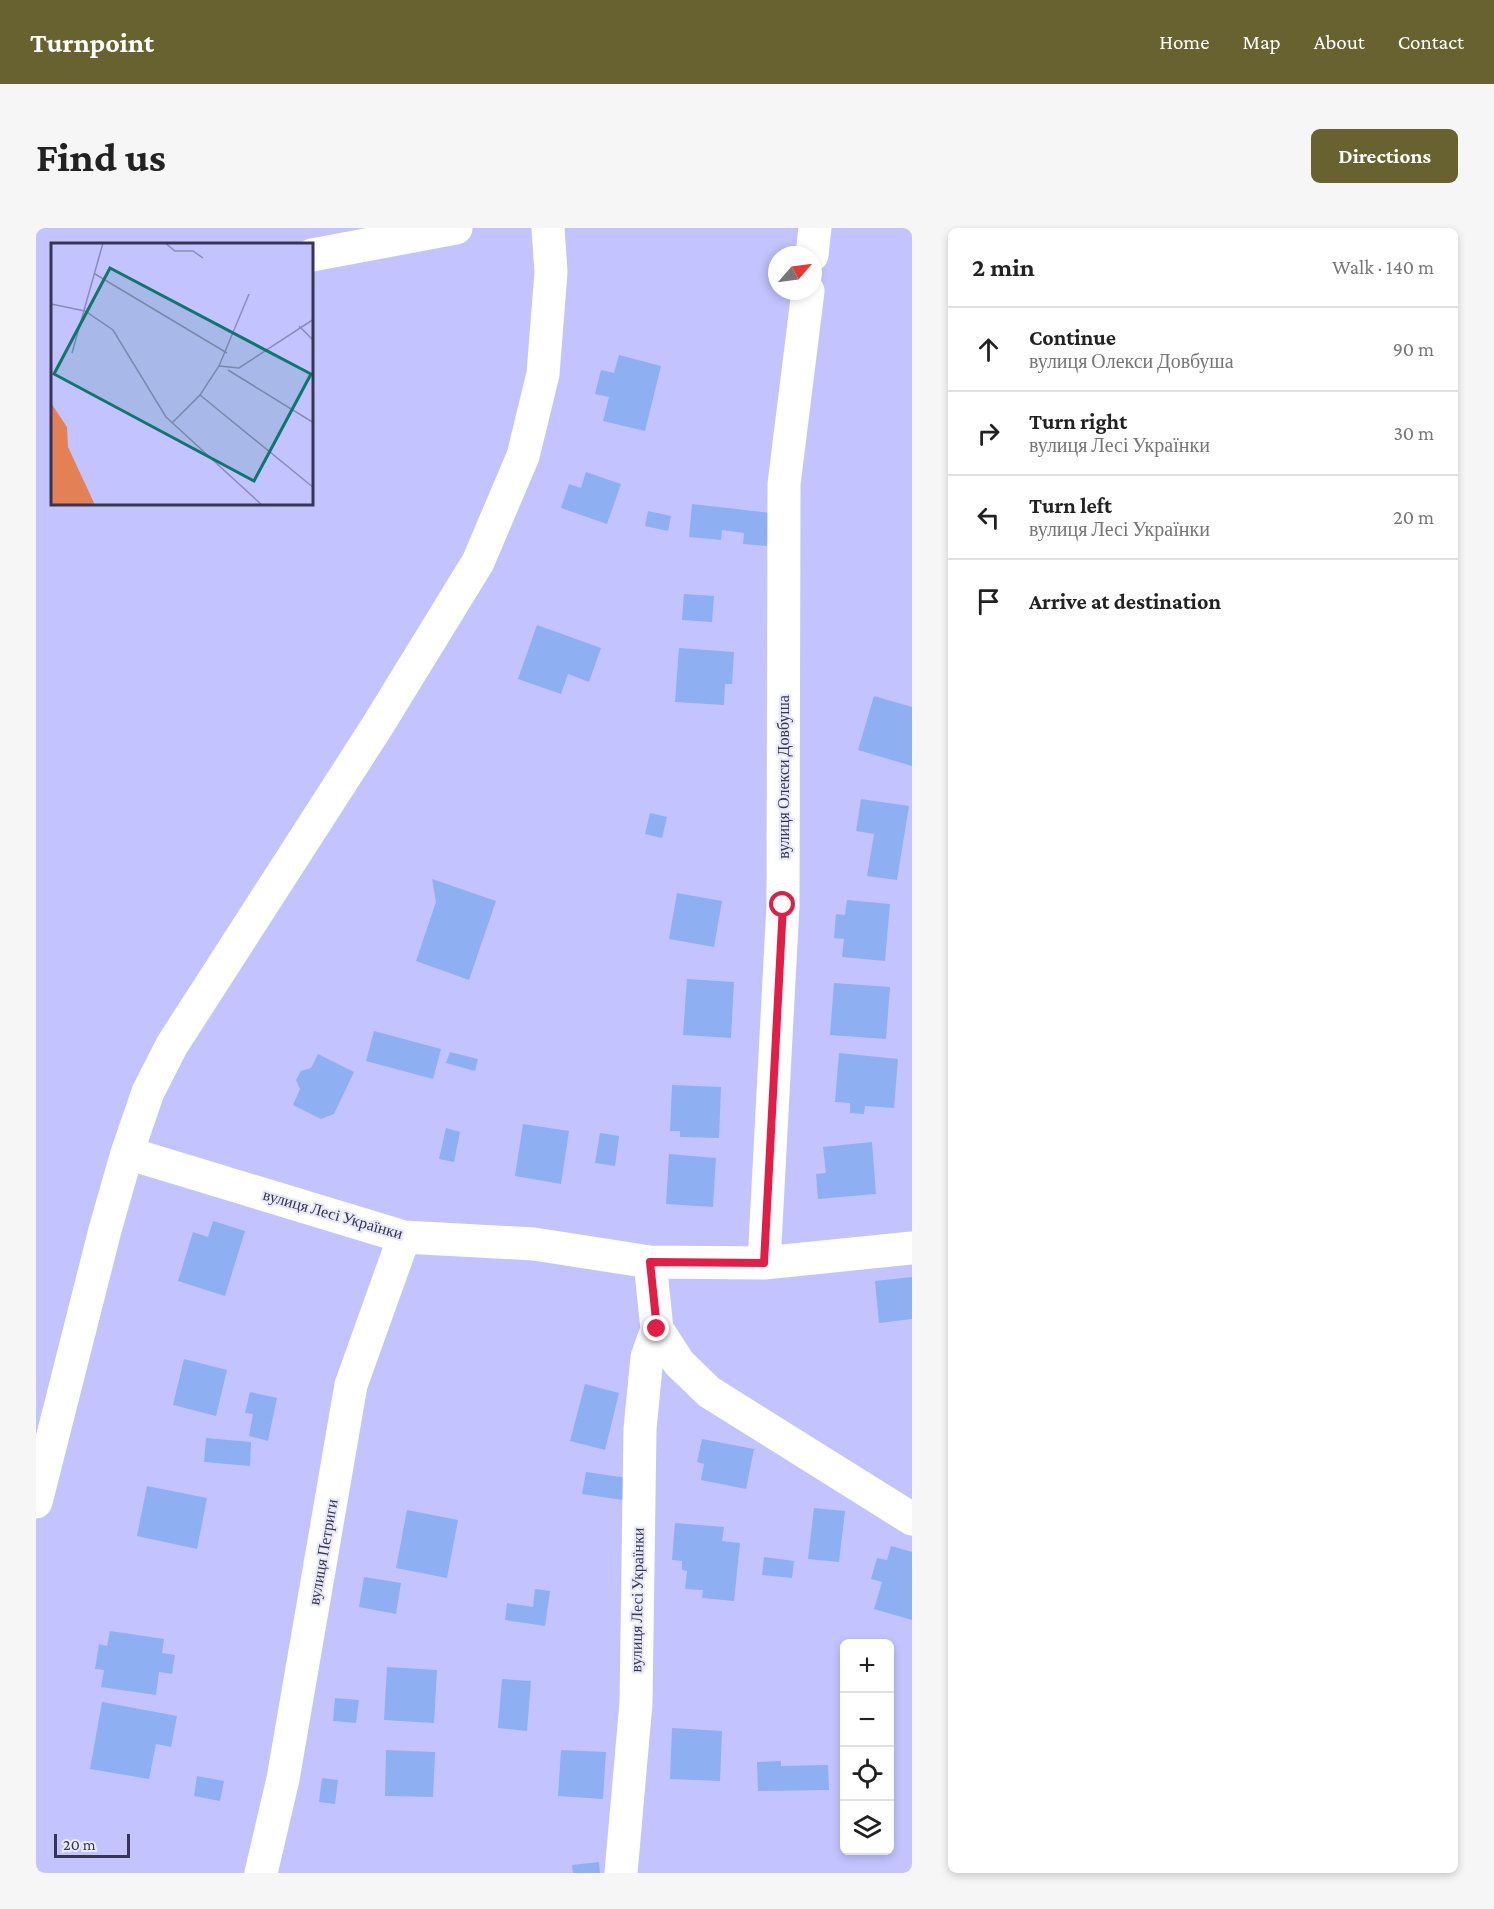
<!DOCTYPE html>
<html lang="en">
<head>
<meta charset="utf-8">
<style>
	:root { --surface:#fff; --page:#f6f6f6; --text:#222; --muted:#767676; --line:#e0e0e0; --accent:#67622f }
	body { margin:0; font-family:"Crimson Pro",serif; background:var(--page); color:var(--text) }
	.controls { position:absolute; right:18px; bottom:18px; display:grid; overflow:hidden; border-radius:9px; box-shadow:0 3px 9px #0003 }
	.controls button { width:54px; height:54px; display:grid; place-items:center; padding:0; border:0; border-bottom:2px solid var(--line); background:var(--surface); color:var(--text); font:30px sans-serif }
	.compass { position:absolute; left:732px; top:18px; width:54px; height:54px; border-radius:50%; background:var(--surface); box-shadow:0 3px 9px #0003; rotate:62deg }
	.scale { position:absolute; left:18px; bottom:15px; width:76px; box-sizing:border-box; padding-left:6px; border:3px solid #363654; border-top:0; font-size:16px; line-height:21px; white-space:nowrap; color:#363654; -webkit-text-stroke:4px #e9eaf9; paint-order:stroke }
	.stop { position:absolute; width:18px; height:18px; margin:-14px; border:4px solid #e11d48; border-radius:50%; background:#fff }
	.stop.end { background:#e11d48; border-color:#fff; box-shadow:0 2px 6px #0008 }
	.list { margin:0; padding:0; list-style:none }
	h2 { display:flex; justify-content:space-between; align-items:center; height:78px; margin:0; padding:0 24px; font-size:26px }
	h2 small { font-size:20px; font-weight:400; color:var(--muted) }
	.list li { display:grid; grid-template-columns:39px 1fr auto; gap:18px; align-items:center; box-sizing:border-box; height:84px; padding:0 24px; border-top:2px solid var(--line) }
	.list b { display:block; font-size:22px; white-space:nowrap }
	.list p { margin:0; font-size:20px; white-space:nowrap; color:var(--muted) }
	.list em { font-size:20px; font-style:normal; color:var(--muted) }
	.icon { flex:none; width:33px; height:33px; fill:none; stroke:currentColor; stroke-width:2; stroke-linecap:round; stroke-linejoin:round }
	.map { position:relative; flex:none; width:876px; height:1645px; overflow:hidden; border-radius:9px }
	header { display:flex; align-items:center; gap:36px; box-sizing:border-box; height:84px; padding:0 30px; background:var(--accent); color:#fff }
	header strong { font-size:28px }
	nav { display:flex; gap:33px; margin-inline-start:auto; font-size:21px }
	.intro { display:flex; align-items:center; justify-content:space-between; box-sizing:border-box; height:144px; padding:0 36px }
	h1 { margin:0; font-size:42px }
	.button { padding:15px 27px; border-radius:9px; background:var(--accent); color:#fff; font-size:21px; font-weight:700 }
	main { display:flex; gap:36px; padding:0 36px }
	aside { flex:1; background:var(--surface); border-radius:9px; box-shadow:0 3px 9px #0003 }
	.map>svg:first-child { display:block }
	.building { fill:#8eaff1 }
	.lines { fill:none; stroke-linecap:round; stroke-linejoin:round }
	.minor { stroke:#fff; stroke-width:33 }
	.route { stroke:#e11d48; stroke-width:8 }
	.labels { text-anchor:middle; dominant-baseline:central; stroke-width:4.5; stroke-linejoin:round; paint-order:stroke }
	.street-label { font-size:16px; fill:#363654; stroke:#e9eaf9 }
	.inset-road { fill:none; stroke:#8b8bbb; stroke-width:1.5 }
	.view { fill:#0f766e; fill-opacity:0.15; stroke:#0f766e; stroke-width:3 }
	.inset-edge { fill:none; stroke:#363654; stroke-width:3 }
</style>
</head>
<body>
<header>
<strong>Turnpoint</strong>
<nav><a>Home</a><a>Map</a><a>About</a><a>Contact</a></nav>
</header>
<div class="intro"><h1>Find us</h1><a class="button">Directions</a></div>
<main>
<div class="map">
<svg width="876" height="1645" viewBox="0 0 876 1645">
	<rect width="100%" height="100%" fill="#c3c4ff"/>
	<!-- building -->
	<path class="building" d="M583 127 625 138 609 203 567 193 573 169 559 166 565 142 578 145Z
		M550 244 585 256 571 296 525 280 533 256 545 260Z
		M656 276 735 285 731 318 707 316 708 305 686 302 685 312 653 309Z
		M612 283 635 288 632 303 609 298Z
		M648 366 678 368 676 394 646 392Z
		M501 397 565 420 553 454 532 446 525 466 482 451Z
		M643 420 698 424 696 456H689L688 477 639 474Z
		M838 468 876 479V538L822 522Z
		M825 571 873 578 861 652 831 648 838 606 820 603Z
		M614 585 631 589 626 610 609 606Z
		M396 651 460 673 433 752 380 733 400 674Z
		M641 665 686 673 678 719 633 711Z
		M811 672 854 676 849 733 806 729 808 711 798 710 800 686 809 687Z
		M651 751 698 754 695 810 647 807Z
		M798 755 854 759 850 811 794 807Z
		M338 803 405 821 397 851 330 833Z
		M414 824 442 831 439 843 410 835Z
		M803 825 862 831 858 880 829 878 828 886 814 885V875L799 874Z
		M282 826 318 844 298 886 285 891 257 877 264 861 260 852 265 843 275 840Z
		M636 857 685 859 683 910 644 909V903H634Z
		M487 896 533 903 525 956 479 948Z
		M410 900 424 904 418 934 403 931Z
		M564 905 583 908 579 938 559 935Z
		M836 914 840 966 782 971 780 946 790 945 787 919Z
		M633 926 680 930 677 979 630 976Z
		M177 993 209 1003 189 1068 142 1053 157 1004 172 1009Z
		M876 1049V1091L843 1095 839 1053Z
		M148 1131 191 1142 180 1188 137 1177Z
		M549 1156 583 1165 569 1222 534 1213Z
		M214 1164 241 1170 232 1213 213 1208 217 1186 209 1185Z
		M170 1210 215 1214 214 1238 168 1234Z
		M666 1211 718 1221 710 1261 665 1252 668 1236 661 1234Z
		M550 1244 591 1250 587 1272 546 1266Z
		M111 1258 171 1270 161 1321 101 1308Z
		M778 1280 809 1283 803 1334 772 1331Z
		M371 1282 422 1292 411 1350 360 1340Z
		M639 1295 688 1299 686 1313 704 1315 698 1373 666 1370 667 1362 649 1361 651 1343 646 1342V1333L636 1332Z
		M855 1318 876 1324V1392L838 1381 846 1354 835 1351 841 1330 851 1332Z
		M728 1329 758 1333 756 1350 726 1347Z
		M328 1349 365 1355 360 1386 323 1379Z
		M499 1361 514 1363 509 1398 469 1392 471 1375 497 1379Z
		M74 1403 128 1411 126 1425 139 1427 136 1446 123 1444 120 1467 65 1459 68 1442 59 1441 63 1416 71 1418Z
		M351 1439 401 1442 398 1495 348 1492Z
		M466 1451 495 1453 491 1503 462 1500Z
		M299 1470 323 1472 320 1495 297 1493Z
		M66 1474 141 1488 135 1519 120 1516 113 1551 54 1541Z
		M636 1500 686 1503 684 1553 634 1551Z
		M350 1522 399 1524 397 1569 349 1568Z
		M525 1522 570 1524 567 1571 522 1568Z
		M745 1533V1538L792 1537 793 1562 722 1563 721 1534Z
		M161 1548 188 1553 184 1573 158 1568Z
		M286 1550 302 1552 299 1576 283 1574Z
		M563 1634 564 1645H537L536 1637Z"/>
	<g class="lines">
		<!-- minor -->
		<path class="minor" d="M276 27 420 0
			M776 27 779 0
			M91 925 368 1009 498 1016 614 1034 728 1035 876 1020
			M614 1034 621 1101 643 1135 673 1164 876 1291
			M728 1035 747 677 748 256 772 63
			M0 1274 69 1002 91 925 112 864 136 817 342 497 442 334 487 228 507 146 515 44 512 0
			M225 1645 247 1551 315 1157 368 1009
			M585 1645 600 1475 604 1201 611 1129 621 1101"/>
	</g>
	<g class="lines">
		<!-- route -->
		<path class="route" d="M621 1101 614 1034 728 1035 747 677"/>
	</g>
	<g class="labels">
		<!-- street labels -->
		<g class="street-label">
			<text transform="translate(747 549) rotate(-90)">вулиця Олекси Довбуша</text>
			<text transform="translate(297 986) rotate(16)">вулиця Лесі Українки</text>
			<text transform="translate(287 1324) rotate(-80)">вулиця Петриги</text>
			<text transform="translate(601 1372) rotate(-89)">вулиця Лесі Українки</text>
		</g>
	</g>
	<!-- overview -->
	<g transform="translate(15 15)">
		<rect width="262" height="262" fill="#c3c4ff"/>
		<path d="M0 160 16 184 17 204 44 262H0Z" fill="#e38054"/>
		<path class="inset-road" d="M114 0 124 8H142L152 15M44 31 176 110M0 61 34 68 62 87 115 174 211 262M248 83 263 98M21 110 52 0M168 123 188 125 263 76M177 127 263 180M149 152 263 245M121 180 149 152 168 123 198 51"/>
		<path class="view" d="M59 25 260 131 203 238 3 131Z"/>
		<rect width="262" height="262" class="inset-edge"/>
	</g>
</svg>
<div class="controls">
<button>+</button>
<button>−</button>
<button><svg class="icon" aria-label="locate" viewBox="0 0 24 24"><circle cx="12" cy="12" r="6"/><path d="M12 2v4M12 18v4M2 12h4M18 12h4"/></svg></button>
<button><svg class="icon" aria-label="layers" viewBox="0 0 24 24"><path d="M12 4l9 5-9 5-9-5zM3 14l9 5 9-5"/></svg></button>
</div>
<svg class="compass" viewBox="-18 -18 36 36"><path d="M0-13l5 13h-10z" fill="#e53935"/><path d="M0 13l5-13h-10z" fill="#767676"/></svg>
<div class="scale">20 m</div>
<div class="stop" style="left:747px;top:677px"></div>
<div class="stop end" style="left:621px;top:1101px"></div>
</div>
<aside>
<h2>2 min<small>Walk · 140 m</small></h2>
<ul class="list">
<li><svg class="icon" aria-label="ahead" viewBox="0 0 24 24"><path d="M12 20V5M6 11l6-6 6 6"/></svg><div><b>Continue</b><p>вулиця Олекси Довбуша</p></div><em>90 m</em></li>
<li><svg class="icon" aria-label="right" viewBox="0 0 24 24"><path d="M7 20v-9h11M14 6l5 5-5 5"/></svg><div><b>Turn right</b><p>вулиця Лесі Українки</p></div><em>30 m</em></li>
<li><svg class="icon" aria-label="left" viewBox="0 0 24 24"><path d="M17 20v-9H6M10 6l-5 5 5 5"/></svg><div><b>Turn left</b><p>вулиця Лесі Українки</p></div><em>20 m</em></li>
<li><svg class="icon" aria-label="arrive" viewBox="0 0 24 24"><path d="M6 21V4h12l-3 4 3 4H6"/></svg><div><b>Arrive at destination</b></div></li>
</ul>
</aside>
</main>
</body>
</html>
